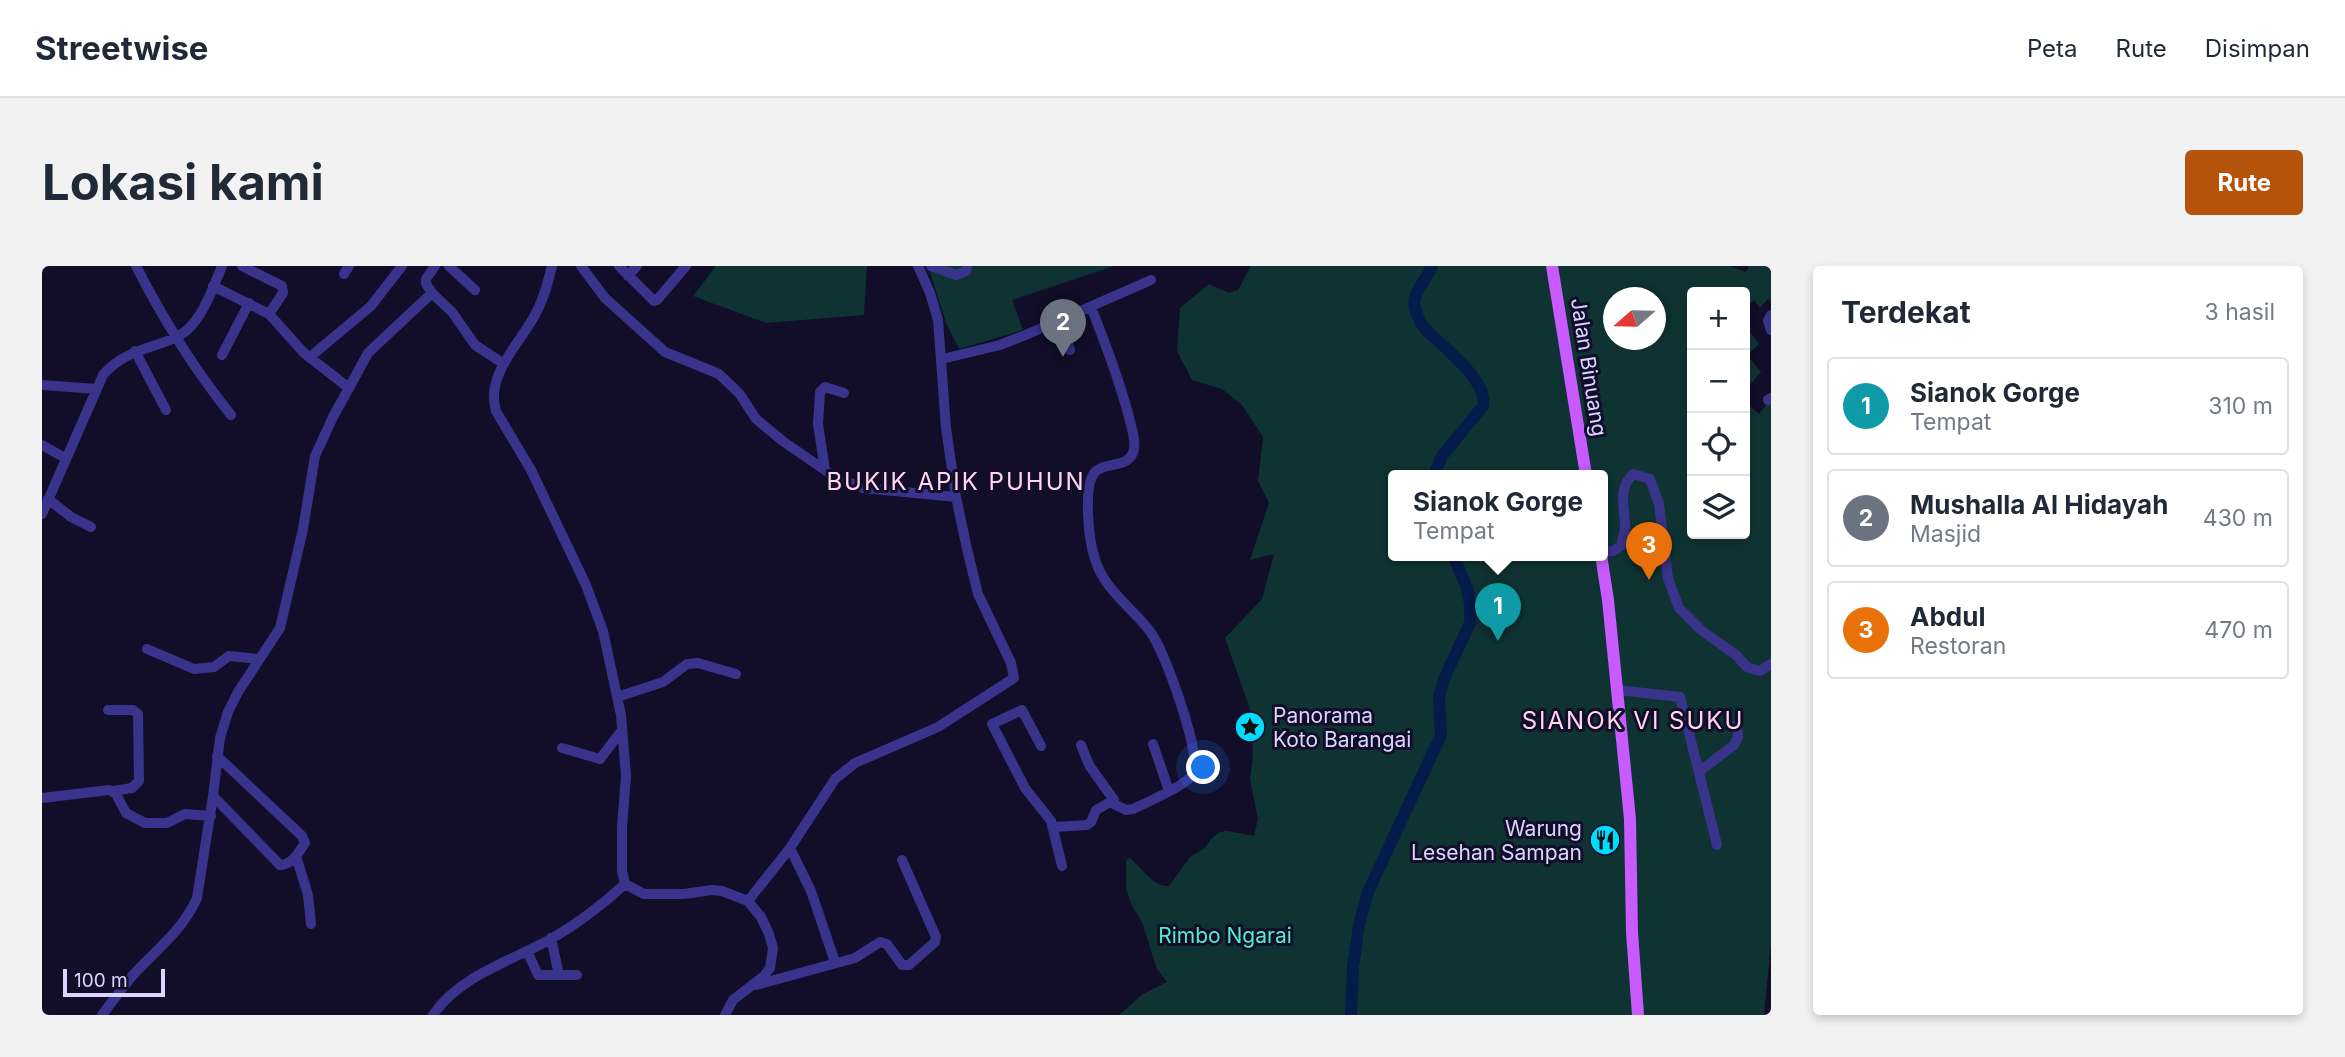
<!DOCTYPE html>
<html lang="id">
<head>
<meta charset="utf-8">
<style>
	:root { --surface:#fff; --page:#f2f2f3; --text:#1f2937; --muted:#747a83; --line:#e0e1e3; --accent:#b45309 }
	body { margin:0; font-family:Inter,sans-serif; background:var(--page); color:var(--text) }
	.controls { position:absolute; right:21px; top:21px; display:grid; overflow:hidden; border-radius:7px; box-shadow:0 4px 10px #0003 }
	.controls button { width:63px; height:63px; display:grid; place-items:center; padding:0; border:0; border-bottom:2px solid var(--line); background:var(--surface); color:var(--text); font:35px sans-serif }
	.compass { position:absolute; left:1561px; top:21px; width:63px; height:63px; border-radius:50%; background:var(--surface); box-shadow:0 4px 10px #0003; rotate:250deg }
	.scale { position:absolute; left:21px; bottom:18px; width:102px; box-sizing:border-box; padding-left:7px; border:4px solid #dad4ff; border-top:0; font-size:19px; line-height:24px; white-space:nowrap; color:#dad4ff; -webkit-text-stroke:5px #120d28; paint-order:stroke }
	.you { position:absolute; left:1162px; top:502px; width:24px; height:24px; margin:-18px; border:5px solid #fff; border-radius:50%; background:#1a73e8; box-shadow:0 0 0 10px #1a73e833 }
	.badge { display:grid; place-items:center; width:46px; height:46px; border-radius:50%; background:var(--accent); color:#fff; font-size:23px; font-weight:700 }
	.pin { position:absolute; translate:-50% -58px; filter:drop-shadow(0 2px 4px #0008) }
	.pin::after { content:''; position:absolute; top:37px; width:24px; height:21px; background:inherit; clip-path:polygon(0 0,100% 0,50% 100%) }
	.popup { position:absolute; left:1346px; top:204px; width:220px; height:91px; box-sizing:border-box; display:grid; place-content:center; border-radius:7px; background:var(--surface); filter:drop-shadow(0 2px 5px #0005); font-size:23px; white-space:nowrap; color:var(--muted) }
	.popup b { font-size:26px; color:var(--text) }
	.popup::after { content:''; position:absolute; left:50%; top:100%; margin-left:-14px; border:14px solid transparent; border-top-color:var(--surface) }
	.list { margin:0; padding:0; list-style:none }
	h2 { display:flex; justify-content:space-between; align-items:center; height:91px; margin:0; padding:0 28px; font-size:30px }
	h2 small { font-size:23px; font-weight:400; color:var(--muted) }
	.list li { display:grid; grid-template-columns:46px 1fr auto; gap:21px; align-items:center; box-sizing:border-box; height:98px; margin:0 14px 14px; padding:0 14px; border:2px solid var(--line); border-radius:7px }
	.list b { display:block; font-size:26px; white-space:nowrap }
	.list p { margin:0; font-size:23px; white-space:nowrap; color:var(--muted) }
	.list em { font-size:23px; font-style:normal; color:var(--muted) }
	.icon { flex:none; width:38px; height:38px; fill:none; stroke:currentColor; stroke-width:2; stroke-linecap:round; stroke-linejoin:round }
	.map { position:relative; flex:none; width:1729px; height:749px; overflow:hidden; border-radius:7px }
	header { display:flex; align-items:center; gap:42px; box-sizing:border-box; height:98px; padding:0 35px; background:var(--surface); border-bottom:2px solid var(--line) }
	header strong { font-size:33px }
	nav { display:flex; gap:38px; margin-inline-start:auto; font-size:24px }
	.intro { display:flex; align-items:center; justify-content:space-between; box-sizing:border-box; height:168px; padding:0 42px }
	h1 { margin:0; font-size:49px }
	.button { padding:18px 32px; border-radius:7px; background:var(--accent); color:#fff; font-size:24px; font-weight:700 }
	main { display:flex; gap:42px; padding:0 42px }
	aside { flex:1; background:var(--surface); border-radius:7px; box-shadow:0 4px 10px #0003 }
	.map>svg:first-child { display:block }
	.green { fill:#0f3333; fill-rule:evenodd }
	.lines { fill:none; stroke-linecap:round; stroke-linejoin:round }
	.river { stroke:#051b49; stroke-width:12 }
	.minor { stroke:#3a338c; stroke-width:10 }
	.major { stroke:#c85bff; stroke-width:12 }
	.labels { text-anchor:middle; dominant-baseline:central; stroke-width:6; stroke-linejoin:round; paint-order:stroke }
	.street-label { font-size:21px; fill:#dad4ff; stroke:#120d28 }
	.poi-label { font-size:21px; fill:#dad4ff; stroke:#120d28; text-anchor:start }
	.park-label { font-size:21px; fill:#53eccc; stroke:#120d28 }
	.quarter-label { font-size:24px; letter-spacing:2px; fill:#ffd6ee; stroke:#120d28 }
</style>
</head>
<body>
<header>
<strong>Streetwise</strong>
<nav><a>Peta</a><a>Rute</a><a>Disimpan</a></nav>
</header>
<div class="intro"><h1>Lokasi kami</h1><a class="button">Rute</a></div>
<main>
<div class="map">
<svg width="1729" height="749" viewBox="0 0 1729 749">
	<rect width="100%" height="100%" fill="#120d28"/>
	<!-- green -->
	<path class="green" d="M674 0H825L822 49 724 57 651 30Z
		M886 0H1072L970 34 981 64 917 83 904 57Z
		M1209 0H1687L1704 6 1707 0H1722L1729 3V36L1726 33 1718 42 1712 34 1703 42V26H1650V268H1703V136L1717 148 1728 134 1725 131 1729 126V677L1722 749H1077L1101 728 1125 716 1115 703 1100 656 1089 638 1084 623V594L1088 592C1100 602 1111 621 1127 620L1148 591 1163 582 1170 572 1178 566 1185 565 1212 570 1216 553 1208 513 1211 489 1209 446 1183 372 1220 333 1232 288 1208 294 1227 237 1216 215 1221 171 1200 139 1180 123 1150 114 1135 85 1138 42 1167 18 1187 27 1196 24ZM1572 32H1614V74H1572ZM1351 209H1561V289H1351Z
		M1703 59 1717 78 1705 89 1719 106 1703 124Z"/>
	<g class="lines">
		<!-- river -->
		<path class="river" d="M1390 0C1377 28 1362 29 1382 62 1399 79 1447 115 1441 140L1400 190 1392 209
			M1309 749 1311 701 1317 659 1326 626 1399 469 1397 431 1402 413 1428 357V338L1425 322 1411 289"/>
		<!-- minor -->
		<path class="minor" d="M94 0C121 53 152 103 189 149
			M200 0 240 20 241 27 227 48
			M393 0 384 13V18L390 27 410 46 433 79 462 98
			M407 0 433 24
			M510 0C506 16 502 32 494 47 479 77 443 108 454 145L489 204 544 319 561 365 579 449 584 510 580 561V605L583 618 602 628H642L670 624 680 625 706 635 719 651 727 668 731 682 728 702 722 710 691 734 683 749
			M539 0 563 32 623 86 677 108 697 127 714 153 742 176 793 211 821 222 914 231
			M577 0 612 35 615 34 644 0
			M889 0 914 9 924 5 925 0
			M302 8 307 0
			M586 10 595 0
			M1049 41C1063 77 1077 113 1087 151 1089 161 1094 173 1092 183 1088 203 1066 195 1054 205 1040 218 1047 276 1053 293 1061 322 1089 341 1107 364 1123 384 1156 480 1153 505 1150 517 1104 537 1091 543L1084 544 1070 537
			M1729 49 1726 55 1729 64
			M1019 55 1028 84
			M93 85 124 144
			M180 89 207 37
			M268 91 329 40 360 0
			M900 93 958 79 986 68 1109 14
			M0 119 55 123
			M307 122 326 87 390 27
			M1726 134 1729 132
			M0 179 23 192
			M783 204 776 158 778 126 783 121 802 127
			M6 233 29 251 49 261
			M0 248 61 109C88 77 130 83 150 59 164 43 172 19 180 0
			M1560 293 1562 286 1571 285 1579 280C1580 275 1582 269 1583 263 1584 243 1574 225 1591 208L1608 213 1617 238 1626 312 1637 342 1659 364 1694 389 1705 401 1718 405 1729 398
			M105 383 152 403 172 401 187 390 216 393
			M1576 424 1638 431 1675 579
			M575 431 621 416 645 398 656 397 694 408
			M66 444H91L96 448 97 515 90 522 71 525
			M1111 478 1127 525
			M999 480 980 444 950 458 983 522 1009 555 1020 600
			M520 482 558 493 580 464
			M1658 505 1692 479 1696 471 1695 459
			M171 530 238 599C250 599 257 586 263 577L260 570 175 490
			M0 532 67 524 74 528 84 547 103 557H125L143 548 169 550
			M1012 561 1045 559 1049 556 1054 544 1072 534 1047 499 1039 479
			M748 582 769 625 793 696
			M254 590 266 629 269 658
			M706 635 748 582 793 513 813 497 896 461 972 412 969 397 936 328 925 283 914 231 904 162 896 54 888 27 876 0
			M509 672 517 709
			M485 685 496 709H535
			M714 719 813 692 838 676 845 678 860 699H867L893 676 894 671 860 594
			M60 749C70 736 80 722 91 709 114 684 141 664 155 632L171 530 178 472 186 446 196 426 238 362 261 263 273 190 291 151 307 122 262 87 227 48 171 20
			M391 749C417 710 469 695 509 673 537 657 560 639 583 618"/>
		<!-- major -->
		<path class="major" d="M1510 0 1544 209
			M1559 289 1566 334 1588 553 1590 666 1596 749"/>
	</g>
	<!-- icons -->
	<defs>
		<g id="sight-disc" transform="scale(1.575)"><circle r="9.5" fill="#00dcff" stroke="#120d28"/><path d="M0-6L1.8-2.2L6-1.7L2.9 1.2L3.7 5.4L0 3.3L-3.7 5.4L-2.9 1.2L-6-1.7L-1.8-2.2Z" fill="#111"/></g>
		<g id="restaurant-disc" transform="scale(1.575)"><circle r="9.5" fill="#00dcff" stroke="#120d28"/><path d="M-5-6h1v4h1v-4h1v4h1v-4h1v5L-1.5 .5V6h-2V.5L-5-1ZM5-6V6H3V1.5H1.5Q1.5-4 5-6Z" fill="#111"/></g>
	</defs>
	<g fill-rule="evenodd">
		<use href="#sight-disc" x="1208" y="461"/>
		<use href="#restaurant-disc" x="1563" y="574"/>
	</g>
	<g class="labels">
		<!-- street labels -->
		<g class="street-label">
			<text transform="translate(1547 101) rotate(81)">Jalan Binuang</text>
		</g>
		<!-- poi labels -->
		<g class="poi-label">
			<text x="1231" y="449">Panorama<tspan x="1231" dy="24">Koto Barangai</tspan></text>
			<text x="1540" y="562" text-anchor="end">Warung<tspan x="1540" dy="24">Lesehan Sampan</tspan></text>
		</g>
		<!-- park labels -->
		<g class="park-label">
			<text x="1183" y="669">Rimbo Ngarai</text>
		</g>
		<!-- quarter labels -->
		<g class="quarter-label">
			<text x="914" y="215">BUKIK APIK PUHUN</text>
			<text x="1591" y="454">SIANOK VI SUKU</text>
		</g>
	</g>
</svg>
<div class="controls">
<button>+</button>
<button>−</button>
<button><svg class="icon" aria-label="locate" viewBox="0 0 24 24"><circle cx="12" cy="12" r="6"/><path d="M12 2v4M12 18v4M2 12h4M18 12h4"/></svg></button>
<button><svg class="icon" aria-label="layers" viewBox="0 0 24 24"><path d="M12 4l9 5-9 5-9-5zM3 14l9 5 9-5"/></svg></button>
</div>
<svg class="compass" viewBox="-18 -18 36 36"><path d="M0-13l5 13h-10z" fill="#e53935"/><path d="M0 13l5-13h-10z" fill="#747a83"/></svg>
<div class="scale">100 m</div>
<div class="you"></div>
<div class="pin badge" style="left:1456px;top:375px;background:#0f9aa8">1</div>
<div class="popup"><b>Sianok Gorge</b>Tempat</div>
<div class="pin badge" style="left:1021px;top:91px;background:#6b7280">2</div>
<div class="pin badge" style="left:1607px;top:314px;background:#e8710a">3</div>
</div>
<aside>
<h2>Terdekat<small>3 hasil</small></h2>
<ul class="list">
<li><span class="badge" style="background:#0f9aa8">1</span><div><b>Sianok Gorge</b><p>Tempat</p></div><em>310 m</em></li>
<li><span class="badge" style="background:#6b7280">2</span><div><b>Mushalla Al Hidayah</b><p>Masjid</p></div><em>430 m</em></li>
<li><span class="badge" style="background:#e8710a">3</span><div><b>Abdul</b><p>Restoran</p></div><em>470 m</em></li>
</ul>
</aside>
</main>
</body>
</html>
